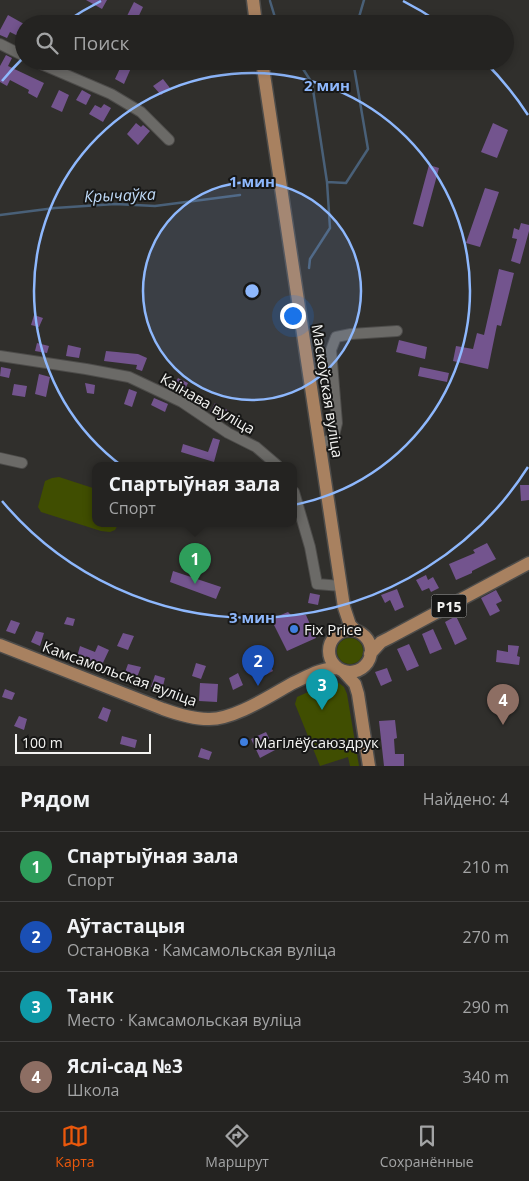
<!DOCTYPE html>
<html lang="ru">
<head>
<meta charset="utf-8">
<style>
	:root { --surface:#242321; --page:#2c2b2a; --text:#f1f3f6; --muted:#a3a4a5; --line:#41403f; --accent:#ea580c }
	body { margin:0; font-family:"Open Sans",sans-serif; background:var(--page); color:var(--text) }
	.scale { position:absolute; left:15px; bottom:12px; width:136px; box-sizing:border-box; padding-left:5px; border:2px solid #f4f4f2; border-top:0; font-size:14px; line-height:18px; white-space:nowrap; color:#f4f4f2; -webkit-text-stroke:4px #171716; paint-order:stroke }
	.you { position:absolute; left:292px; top:315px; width:18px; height:18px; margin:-12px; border:4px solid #fff; border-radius:50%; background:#1a73e8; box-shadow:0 0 0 8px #1a73e833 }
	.badge { display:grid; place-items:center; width:32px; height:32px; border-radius:50%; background:var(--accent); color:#fff; font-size:16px; font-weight:700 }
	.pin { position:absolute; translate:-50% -41px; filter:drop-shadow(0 1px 2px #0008) }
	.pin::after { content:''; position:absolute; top:26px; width:18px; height:15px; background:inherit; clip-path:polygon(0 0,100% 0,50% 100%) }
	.popup { position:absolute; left:92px; top:462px; width:205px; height:65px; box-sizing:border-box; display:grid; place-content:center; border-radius:10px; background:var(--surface); filter:drop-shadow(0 1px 4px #0005); font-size:16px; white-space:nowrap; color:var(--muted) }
	.popup b { font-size:19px; color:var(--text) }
	.popup::after { content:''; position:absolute; left:50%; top:100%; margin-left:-10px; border:10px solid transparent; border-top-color:var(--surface) }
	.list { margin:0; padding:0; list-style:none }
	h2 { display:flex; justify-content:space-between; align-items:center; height:65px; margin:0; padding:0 20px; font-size:21px }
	h2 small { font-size:16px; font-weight:400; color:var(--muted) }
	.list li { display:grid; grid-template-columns:32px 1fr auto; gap:15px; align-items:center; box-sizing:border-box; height:70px; padding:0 20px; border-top:1px solid var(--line) }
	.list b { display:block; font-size:19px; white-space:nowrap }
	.list p { margin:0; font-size:16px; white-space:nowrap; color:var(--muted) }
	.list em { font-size:16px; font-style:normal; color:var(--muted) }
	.icon { flex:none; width:28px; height:28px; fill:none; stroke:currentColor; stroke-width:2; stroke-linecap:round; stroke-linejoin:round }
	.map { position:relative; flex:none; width:529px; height:766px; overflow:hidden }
	.search { position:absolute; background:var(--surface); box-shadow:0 2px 8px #0003; left:15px; right:15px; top:15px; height:55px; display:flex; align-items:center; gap:12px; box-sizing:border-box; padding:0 18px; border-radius:28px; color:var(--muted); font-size:19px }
	.sheet { height:345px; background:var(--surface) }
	nav { display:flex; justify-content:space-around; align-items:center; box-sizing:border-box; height:70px; border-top:1px solid var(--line); background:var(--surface); font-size:14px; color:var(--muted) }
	nav a { display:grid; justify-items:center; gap:2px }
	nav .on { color:var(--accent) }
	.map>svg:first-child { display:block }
	.green { fill:#404e01 }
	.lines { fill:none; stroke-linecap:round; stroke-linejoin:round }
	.stream { stroke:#496078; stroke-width:2.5 }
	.building { fill:#73548e }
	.minor-casing { stroke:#4d4c4a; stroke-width:12 }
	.major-casing { stroke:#4d4c4a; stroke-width:15 }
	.minor { stroke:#6b6a67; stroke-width:10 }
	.major { stroke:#a88160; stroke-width:12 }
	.ring { fill:none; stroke:#8eb8fd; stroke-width:2.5 }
	.shop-dot { fill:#3f7fe0; stroke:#171716; stroke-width:2 }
	.labels { text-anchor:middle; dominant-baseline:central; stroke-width:4; stroke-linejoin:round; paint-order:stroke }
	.shield { fill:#171716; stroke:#b2b2b0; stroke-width:1 }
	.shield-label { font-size:14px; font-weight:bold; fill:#f4f4f2 }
	.street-label { font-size:15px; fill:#f4f4f2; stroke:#171716 }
	.poi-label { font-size:15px; fill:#f4f4f2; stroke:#171716; text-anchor:start }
	.water-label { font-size:16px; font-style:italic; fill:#bdd8f6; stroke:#171716 }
	.centre { fill:#8eb8fd; stroke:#171716; stroke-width:2.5 }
	.ring-label { font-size:15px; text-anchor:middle; font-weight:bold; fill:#8eb8fd; stroke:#171716; stroke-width:4; stroke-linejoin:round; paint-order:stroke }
</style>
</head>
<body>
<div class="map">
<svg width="529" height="766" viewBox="0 0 529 766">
	<rect width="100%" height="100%" fill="#302f2c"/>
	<!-- green -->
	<path class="green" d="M59 477 96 489V523H119L115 530 110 532 101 531 41 512 38 507 45 481 52 478Z
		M337 651a13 13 0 1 1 26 0a13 13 0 1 1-26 0Z
		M328 683H339L344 687 347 694 359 766H350L348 757 320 766 295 704 297 697Z"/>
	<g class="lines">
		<!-- stream -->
		<path class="stream" d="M270 1 277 24
			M357 24 364 0
			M298 61 312 83 327 182 330 228 310 259 309 268
			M327 182 346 183 368 149 353 61
			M0 215 55 208 115 204 155 206 240 195"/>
	</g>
	<!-- building -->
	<path class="building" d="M86 0H107L102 9Z
		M134 2 143 7 135 24H123Z
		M8 15 24 24V39L10 32 7 38 0 35V30Z
		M6 55 12 58 8 66 44 83 37 98 28 93 29 90 10 80 7 86 0 82V66Z
		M122 64 131 68 124 84 115 79Z
		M163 79 170 88 161 95 153 86Z
		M59 90 69 95 62 112 51 107Z
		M82 90 91 95 86 105 76 100Z
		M104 104 111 108 103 122 89 114 95 105 101 108Z
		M136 123 141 127 143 125 150 131 138 145 127 134Z
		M493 123 508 130 497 158 481 152Z
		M429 165 439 168 423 227 413 224Z
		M485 188 499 192 480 247 466 243Z
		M521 223 529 225V231L520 264 511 261 517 239 512 238 514 228 519 230Z
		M499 269 514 273 501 326 497 325 488 369 453 361 456 346 473 349 477 333 484 335Z
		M34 315 43 318 39 327 31 325Z
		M399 340 427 347 425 359 396 352Z
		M37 343 49 346 47 353 35 351Z
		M68 345 81 348 79 358 66 356Z
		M106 351 138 354 147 358 142 371 136 369 137 365 104 361Z
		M1 367 11 369 9 378 0 376Z
		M420 367 449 373 447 382 418 376Z
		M39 374 50 377 46 397 35 394Z
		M178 378 188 383 184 391 174 385Z
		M85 383 95 385 94 394 87 393Z
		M14 384 27 386 25 397 12 395Z
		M129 389 137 392 132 407 124 404Z
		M154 398 168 404 165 412 151 405Z
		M215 403 229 411 224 421 210 412Z
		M213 438 220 440 214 462 181 452 183 444 208 452Z
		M520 485H529V500L521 501Z
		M487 543 496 559 472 571V573L456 580 449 564 475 553 473 550Z
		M173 571 221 587 216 599 170 582Z
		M426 575 428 580 433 577 439 588 431 592 429 588 422 591 416 580Z
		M397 589 404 607 395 611 390 600 385 603 381 595Z
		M496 590 502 601 496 604 500 611 490 616 481 598Z
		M310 593 320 595 318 605 308 603Z
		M288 612 291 615H306L316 638 287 651 271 619Z
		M456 616 467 639 455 645 445 622Z
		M67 617 75 619 73 626 64 624Z
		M11 620 20 623 15 634 6 631Z
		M433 629 442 649 430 654 422 634Z
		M36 631 44 633 40 646 31 642Z
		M123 633 134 636 128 650 117 646Z
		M409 644 419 666 407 671 397 649Z
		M98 645 109 650 101 667 77 657 80 646 95 652Z
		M508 645 519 646 517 656 520 657 519 665 496 662 497 650 508 652Z
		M267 659 273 671 265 675 258 662Z
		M196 663 206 666 201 679 192 676Z
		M128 664 141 667 136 680 124 675Z
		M387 668 392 681 381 686 375 672Z
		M238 673 243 685 233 690 229 678Z
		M155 675 165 678 162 690 151 687Z
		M200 683 218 684 217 702 199 701Z
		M5 689 15 693 12 700 2 697Z
		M103 707 111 710 107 722 98 718Z
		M19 716 27 719 24 730 14 726Z
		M395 720 397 738 394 739 395 754H404V766H384L379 721Z
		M266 732 275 750 260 758 251 739Z
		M122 736 137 740 135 748 120 744Z
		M201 748 212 752 209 760 198 757Z"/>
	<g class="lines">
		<!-- minor casing -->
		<g class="minor-casing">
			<path id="minor" d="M0 44 24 56
				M34 61 111 94 141 112 169 140
				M0 356 86 369 129 377 182 402 228 433 256 447 277 465
				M319 443 333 439 337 423 331 350 336 337 351 334 397 331
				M0 458 22 463
				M294 492 310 547 317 584 341 586"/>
		</g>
		<!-- major casing -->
		<g class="major-casing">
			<path id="major" d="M253 0 256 24
				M262 61 344 607 350 625 356 631
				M329 651a21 21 0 1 1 42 0a21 21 0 1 1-42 0Z
				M0 645 163 709C177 714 192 719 208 719 234 720 271 695 293 683 308 676 321 668 337 668
				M370 654 381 642 389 638 529 563
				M343 671 355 684 358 694 369 766"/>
		</g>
		<!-- minor -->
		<use href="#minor" class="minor"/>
		<!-- major -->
		<use href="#major" class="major"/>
	</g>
	<!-- distance rings -->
	<circle cx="252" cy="291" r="109" fill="#8eb8fd" fill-opacity=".12"/>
	<g class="ring">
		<circle cx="252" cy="291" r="109"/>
		<circle cx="252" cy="291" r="218"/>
		<path d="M528 467A327 327 0 0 1 2 501M2 81A327 327 0 0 1 23 58M64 23A327 327 0 0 1 101 1M403 1A327 327 0 0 1 440 23M485 62A327 327 0 0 1 528 115"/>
	</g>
	<!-- markers -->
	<g class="shop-dot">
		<circle cx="294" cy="629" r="5"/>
		<circle cx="244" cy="742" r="5"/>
	</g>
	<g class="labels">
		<!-- shield labels -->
		<rect class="shield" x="431.5" y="594.5" width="35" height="23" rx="4"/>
		<g class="shield-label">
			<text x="449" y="606">Р15</text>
		</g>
		<!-- street labels -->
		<g class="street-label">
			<text transform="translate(328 391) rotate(81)">Маскоўская вуліца</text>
			<text transform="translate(208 403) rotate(30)">Каінава вуліца</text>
			<text transform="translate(120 673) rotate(20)">Камсамольская вуліца</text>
		</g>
		<!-- poi labels -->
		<g class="poi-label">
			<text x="304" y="629">Fix Price</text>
			<text x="254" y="742">Магілёўсаюздрук</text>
		</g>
		<!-- water labels -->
		<g class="water-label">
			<text transform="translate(120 195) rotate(-2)">Крычаўка</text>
		</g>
	</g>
	<circle cx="252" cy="291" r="8" class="centre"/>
	<g class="ring-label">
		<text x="327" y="91">2 мин</text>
		<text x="252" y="187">1 мин</text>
		<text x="252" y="623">3 мин</text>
	</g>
</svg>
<div class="scale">100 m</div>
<div class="you"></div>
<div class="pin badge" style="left:195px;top:584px;background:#2e9e5b">1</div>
<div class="popup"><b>Спартыўная зала</b>Спорт</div>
<div class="pin badge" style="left:258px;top:686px;background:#1a4fb4">2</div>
<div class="pin badge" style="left:322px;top:710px;background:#0f9aa8">3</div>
<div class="pin badge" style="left:503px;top:725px;background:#8d6e63">4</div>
<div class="search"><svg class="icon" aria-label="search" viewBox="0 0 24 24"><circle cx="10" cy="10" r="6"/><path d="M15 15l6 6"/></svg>Поиск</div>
</div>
<section class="sheet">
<h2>Рядом<small>Найдено: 4</small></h2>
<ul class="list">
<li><span class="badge" style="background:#2e9e5b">1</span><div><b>Спартыўная зала</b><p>Спорт</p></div><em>210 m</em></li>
<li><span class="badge" style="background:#1a4fb4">2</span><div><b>Аўтастацыя</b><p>Остановка · Камсамольская вуліца</p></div><em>270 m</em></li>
<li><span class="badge" style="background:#0f9aa8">3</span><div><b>Танк</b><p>Место · Камсамольская вуліца</p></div><em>290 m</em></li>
<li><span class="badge" style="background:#8d6e63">4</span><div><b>Яслі-сад №3</b><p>Школа</p></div><em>340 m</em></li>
</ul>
</section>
<nav>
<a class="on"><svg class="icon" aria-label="map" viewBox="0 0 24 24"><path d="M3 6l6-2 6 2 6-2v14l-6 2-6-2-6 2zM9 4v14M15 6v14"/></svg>Карта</a>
<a><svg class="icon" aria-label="directions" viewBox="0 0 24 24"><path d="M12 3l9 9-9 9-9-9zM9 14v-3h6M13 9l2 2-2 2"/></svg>Маршрут</a>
<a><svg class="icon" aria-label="saved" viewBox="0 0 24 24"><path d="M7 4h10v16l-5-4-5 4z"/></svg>Сохранённые</a>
</nav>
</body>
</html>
